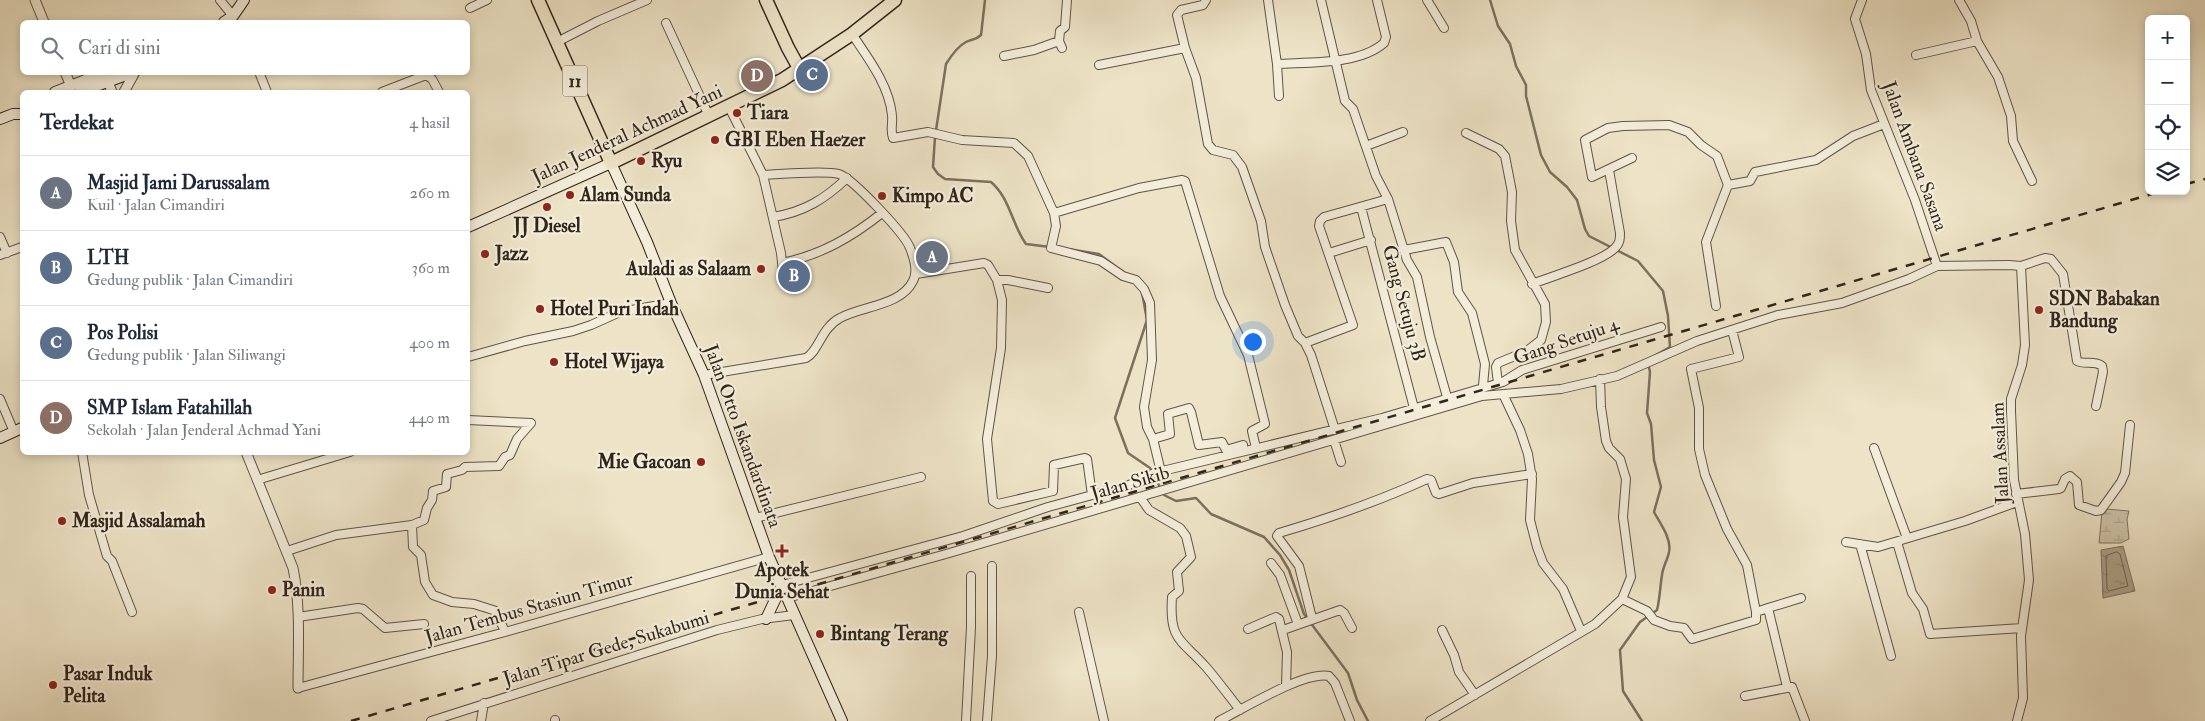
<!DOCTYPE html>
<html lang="id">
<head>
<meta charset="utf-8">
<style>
	:root { --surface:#fff; --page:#f2f2f3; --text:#1f2937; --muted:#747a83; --line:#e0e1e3; --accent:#0f766e }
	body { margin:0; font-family:"IM FELL Double Pica",serif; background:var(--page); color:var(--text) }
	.controls { position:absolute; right:15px; top:15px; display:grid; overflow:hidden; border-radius:8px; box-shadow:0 2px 8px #0003 }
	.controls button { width:45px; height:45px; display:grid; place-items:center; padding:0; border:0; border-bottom:1px solid var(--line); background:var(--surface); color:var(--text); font:25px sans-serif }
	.you { position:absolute; left:1252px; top:341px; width:18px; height:18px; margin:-12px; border:4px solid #fff; border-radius:50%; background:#1a73e8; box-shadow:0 0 0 8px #1a73e833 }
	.badge { display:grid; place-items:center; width:32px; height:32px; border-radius:50%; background:var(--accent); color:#fff; font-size:16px; font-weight:700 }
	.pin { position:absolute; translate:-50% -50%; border:2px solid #fff; box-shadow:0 1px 5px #0006 }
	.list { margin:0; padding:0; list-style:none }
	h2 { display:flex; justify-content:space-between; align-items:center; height:65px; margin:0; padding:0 20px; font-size:21px }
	h2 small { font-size:16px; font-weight:400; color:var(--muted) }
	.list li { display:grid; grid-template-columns:32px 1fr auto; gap:15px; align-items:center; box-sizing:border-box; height:75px; padding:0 20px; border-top:1px solid var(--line) }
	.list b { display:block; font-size:19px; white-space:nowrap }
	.list p { margin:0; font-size:16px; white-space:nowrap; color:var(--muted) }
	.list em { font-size:16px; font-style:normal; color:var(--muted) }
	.icon { flex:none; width:28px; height:28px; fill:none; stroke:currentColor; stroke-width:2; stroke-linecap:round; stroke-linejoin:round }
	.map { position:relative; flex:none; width:2205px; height:721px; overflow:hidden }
	.search { position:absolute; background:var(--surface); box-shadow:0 2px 8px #0003; left:20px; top:20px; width:450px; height:55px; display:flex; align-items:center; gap:12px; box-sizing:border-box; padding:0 18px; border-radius:8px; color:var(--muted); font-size:19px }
	.panel { position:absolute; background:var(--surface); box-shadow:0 2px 8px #0003; left:20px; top:90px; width:450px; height:365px; border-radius:8px }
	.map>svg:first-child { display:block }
	.wetland { fill:url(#wetland-marsh); stroke:#7e7462 }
	.water { fill:url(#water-ripples); stroke:#7b705f }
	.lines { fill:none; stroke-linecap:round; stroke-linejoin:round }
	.shore { stroke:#6e6454; stroke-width:1 }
	.stream { stroke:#7b705f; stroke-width:2.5 }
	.minor-casing { stroke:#5f5446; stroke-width:10 }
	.tertiary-casing { stroke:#5f5446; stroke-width:11 }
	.secondary-casing { stroke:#30251b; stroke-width:12 }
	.trunk-casing { stroke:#30251b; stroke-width:15 }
	.minor { stroke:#f3edda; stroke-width:8 }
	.tertiary { stroke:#f3edda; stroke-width:9 }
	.secondary { stroke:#f3edda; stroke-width:10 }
	.trunk { stroke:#ede3c6; stroke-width:12 }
	.rail { stroke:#30251b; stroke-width:2.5; stroke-dasharray:9 9; stroke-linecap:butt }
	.poi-dot { fill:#8f2418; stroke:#f3edda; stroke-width:2 }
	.labels { text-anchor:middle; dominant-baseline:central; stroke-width:4.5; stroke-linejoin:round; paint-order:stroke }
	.shield { fill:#f3edda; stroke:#6a6154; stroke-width:1 }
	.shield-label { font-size:18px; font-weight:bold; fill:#30251b }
	.poi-label { font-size:19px; font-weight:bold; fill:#30251b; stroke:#f3edda; text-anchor:start }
	.street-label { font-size:19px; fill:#30251b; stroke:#f3edda }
</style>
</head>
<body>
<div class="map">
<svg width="2205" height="721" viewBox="0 0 2205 721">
	<defs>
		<pattern id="wetland-marsh" width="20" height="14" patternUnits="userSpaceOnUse" patternTransform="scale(1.25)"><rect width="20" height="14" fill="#cdc3a9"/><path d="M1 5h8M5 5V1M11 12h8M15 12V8" fill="none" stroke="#b0a791"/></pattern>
		<pattern id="water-ripples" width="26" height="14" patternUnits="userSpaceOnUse" patternTransform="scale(1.25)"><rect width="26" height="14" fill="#ada28c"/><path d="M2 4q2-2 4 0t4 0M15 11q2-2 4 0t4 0" fill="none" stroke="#8d8472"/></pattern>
	</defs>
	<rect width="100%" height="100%" fill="#ede3c6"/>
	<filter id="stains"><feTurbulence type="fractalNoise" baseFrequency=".004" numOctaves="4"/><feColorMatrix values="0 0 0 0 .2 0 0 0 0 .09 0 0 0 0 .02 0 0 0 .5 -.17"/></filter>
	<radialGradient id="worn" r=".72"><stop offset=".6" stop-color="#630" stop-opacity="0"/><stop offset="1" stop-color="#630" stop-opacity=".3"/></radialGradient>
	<!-- wetland -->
	<path class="wetland" d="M2106 509 2129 511 2127 519 2129 539 2121 543H2099L2102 512Z"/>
	<!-- water -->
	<path class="water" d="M2123 546 2135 591 2103 598 2101 550Z"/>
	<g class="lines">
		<!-- shore -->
		<path class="shore" d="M2117 552 2120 554 2128 586 2109 591 2107 589 2106 556Z"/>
		<!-- stream -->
		<path class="stream" d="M985 0 981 35C976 40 972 39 966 42 958 46 951 56 946 64L935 137 933 167 938 174 945 179 991 182C1010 198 1012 225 1026 244L1050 247
			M1490 0 1498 26 1510 44 1516 66 1526 85V96L1541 155 1550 172 1567 187 1577 200 1585 229 1589 236 1638 261 1663 291 1668 316 1670 347 1654 356
			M1068 249 1099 254 1115 266
			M1142 292 1147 320 1115 418 1128 453 1150 468 1164 495 1176 501 1196 498 1211 514 1264 537 1280 555 1289 570 1304 614 1348 673 1357 700 1368 721
			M1642 721 1623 691 1620 650 1640 622 1657 610C1660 598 1660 587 1662 575 1663 566 1668 559 1669 552 1672 539 1660 523 1654 512L1661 487 1654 460 1651 424 1647 413 1650 372 1648 363"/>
		<!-- minor casing -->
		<g class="minor-casing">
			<path id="minor" d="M220 0 233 16
				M1206 0 1203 5 1181 10 1177 15 1185 48 1196 78 1208 144 1213 150 1233 155 1242 167 1261 221 1265 247 1285 305 1298 336 1305 343 1311 355 1335 430
				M1268 0 1277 64
				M1321 0 1345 101 1353 109 1376 176 1388 199 1407 260 1417 277 1430 337 1447 397
				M1427 0 1444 28
				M1862 0 1855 19 1866 54 1871 90 1915 200 1937 266
				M1959 0 1971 21 1977 41 1998 77 2011 116 2013 141 2032 181
				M470 8 487 0
				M666 23 709 116
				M852 34C868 58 889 85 892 115 893 123 890 131 893 138L928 132 962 140 1014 143 1028 156 1054 213 1139 188 1182 180 1185 181 1220 296 1248 355 1265 424 1252 431 1256 448
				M557 42 598 21 647 0
				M1062 48 1059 41 1060 31 1065 27 1067 0
				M1916 55 1977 41
				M1004 56 1034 50 1059 41
				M1099 65 1185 48
				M259 72 267 92
				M382 92 426 75 432 79 439 92
				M1279 96 1277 64C1309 62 1359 65 1384 43L1386 37 1377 0
				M1466 133 1499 149 1505 156 1512 192 1511 221 1515 250 1545 304 1546 322 1541 340 1527 351 1498 363 1496 367 1498 383
				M1366 146 1403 132
				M1632 158 1592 177 1585 140 1608 128 1623 126 1669 125 1688 132 1701 145 1717 156 1728 185 1706 242 1716 306
				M763 175 781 253 784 282
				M1728 185 1750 181 1755 172 1816 160 1853 136 1884 124
				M1361 207 1414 408
				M1054 213 1056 226 1051 248 1101 261 1123 276 1136 280 1144 289 1150 303 1152 360 1144 407 1147 427 1153 439 1161 472
				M773 217C804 212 825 199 847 178
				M0 237 7 253
				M1404 250 1446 242 1454 262 1458 292 1472 313 1485 364 1482 396 1561 389 1617 376 1697 341 1778 315 1842 303 1909 279 1937 266 2009 265 2021 266 2045 258 2051 259 2063 274 2077 361C2084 365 2095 360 2102 366L2103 372 2096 406
				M1329 253 1371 240
				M0 255 22 247
				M782 263C821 255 852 237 882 213
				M916 274 984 263 988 265 997 280H1008L1048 288
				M997 280 1002 300 1001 348 987 439 993 501 998 504 1053 491 1054 465 1085 458 1087 459 1092 495
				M1532 284C1552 276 1601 262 1615 248 1620 243 1620 239 1620 233L1609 170
				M1732 330 1739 357 1691 369 1699 408V449L1705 475 1727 529 1747 565 1756 612 1768 608 1787 687
				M1305 343 1353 325 1319 226 1320 221 1324 217 1388 199
				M468 357 525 341 573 331 591 325 620 312 671 303
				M704 375 806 358C819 351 821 328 840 318 861 306 901 306 913 281 918 272 914 258 910 248 905 234 853 179 839 174 825 170 781 174 763 175L729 107
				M1503 394 1520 430 1528 454 1532 479 1530 520 1537 547 1543 563 1563 589 1581 631
				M0 399 14 432
				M1153 439 1170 434 1168 414 1189 408 1191 412 1199 445 1222 442 1226 450 1243 445
				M1334 440 1341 462
				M1874 448 1907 538
				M82 452 89 495 107 556 112 561 132 612
				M257 480 350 452
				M2016 494 2059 489 2061 488 2065 479 2070 476 2077 482 2079 505 2096 511 2101 510 2121 482 2125 473 2130 425
				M1140 497 1149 510 1180 528 1186 536 1191 557 1177 572 1179 591 1172 597C1169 641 1181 639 1206 667 1218 681 1229 696 1240 710
				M755 518 921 477
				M412 525 424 520 427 508 432 500 433 491 446 487 447 474 462 470 465 467 499 466 505 457 510 455 517 439 531 423 468 420
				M1846 542 1878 547 1965 521 2017 502
				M1897 542 1912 593 1923 609 1930 634 2022 628
				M1860 544 1891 656
				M287 551 336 535 412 525 413 547 421 555 425 582 433 595 452 602 474 604 496 611 505 632
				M1271 563 1280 575 1298 624
				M782 585 963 536 1048 507 1129 485 1154 473 1382 418 1503 382 1522 370 1661 327
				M787 598 946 554 1482 396
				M1622 599 1647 611 1654 620 1670 626 1684 628 1692 639 1756 620V612
				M1768 608 1801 598
				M1079 612 1104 721
				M298 617 358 608 363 609 385 628 424 624
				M1312 618 1299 566 1277 536 1279 533C1330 518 1379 501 1427 479L1431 480 1436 493 1439 494 1473 483 1532 474
				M1248 629 1276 617 1279 619 1287 652 1286 686
				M1283 630 1340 610 1344 613 1352 628
				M1442 630 1454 655 1459 672 1475 695
				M298 688 505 632 769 557
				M1745 696 1792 687 1805 721
				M555 720V721
				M431 721 717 630 762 619 794 615
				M481 721 484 703
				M966 721 971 627V576
				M987 721 992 656V566
				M1219 721C1243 709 1304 671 1329 676L1335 683 1350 721
				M1430 721 1595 624 1622 599 1631 577 1623 517 1626 479 1620 459 1609 448 1606 441 1601 407 1600 379
				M2017 721 2023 698 2021 636 2029 580 2025 534 2014 480 2011 411V399L2022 365 2025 345 2021 266"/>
		</g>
		<!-- tertiary casing -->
		<g class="tertiary-casing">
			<path id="tertiary" d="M35 0 44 22
				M65 72 71 86
				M106 76 112 92
				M124 92 135 72
				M246 452 293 568C301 607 298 648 298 688"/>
		</g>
		<!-- secondary casing -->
		<g class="secondary-casing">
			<path id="secondary" d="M224 22 233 16 244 0
				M55 92 106 72
				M80 92 134 72
				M0 119 13 114H22
				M468 227 611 163 647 242 671 303 704 375 769 557 842 721
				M0 438 22 428
				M766 619 782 585"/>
		</g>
		<!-- trunk casing -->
		<g class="trunk-casing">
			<path id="trunk" d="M538 0 611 163 782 80 852 34 895 0
				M766 0 788 48 799 68"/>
		</g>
		<!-- minor -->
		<use href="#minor" class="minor"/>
		<!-- tertiary -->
		<use href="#tertiary" class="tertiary"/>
		<!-- secondary -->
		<use href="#secondary" class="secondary"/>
		<!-- trunk -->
		<use href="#trunk" class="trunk"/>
		<!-- rail -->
		<path class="rail" d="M2186 184 2205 179
			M351 721 2162 191"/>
	</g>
	<!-- markers -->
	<g class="poi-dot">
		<circle cx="737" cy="113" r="5"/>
		<circle cx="715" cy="140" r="5"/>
		<circle cx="641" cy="161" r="5"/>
		<circle cx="570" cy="195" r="5"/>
		<circle cx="882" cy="196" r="5"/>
		<circle cx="547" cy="207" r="5"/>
		<circle cx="485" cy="254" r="5"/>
		<circle cx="761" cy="269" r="5"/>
		<circle cx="540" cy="309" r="5"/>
		<circle cx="2039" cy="310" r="5"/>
		<circle cx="554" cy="362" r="5"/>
		<circle cx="701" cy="462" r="5"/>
		<circle cx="62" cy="521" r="5"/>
		<path d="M779.5 543.5h5v5h5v5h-5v5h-5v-5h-5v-5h5z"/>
		<circle cx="272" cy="590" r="5"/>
		<circle cx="820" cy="634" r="5"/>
		<circle cx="53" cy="685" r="5"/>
	</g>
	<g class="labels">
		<!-- shield labels -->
		<rect class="shield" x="562.5" y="65.5" width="25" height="31" rx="4"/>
		<g class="shield-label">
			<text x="575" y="81">11</text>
		</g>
		<!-- poi labels -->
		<g class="poi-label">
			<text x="747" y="113">Tiara</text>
			<text x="725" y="140">GBI Eben Haezer</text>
			<text x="651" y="161">Ryu</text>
			<text x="580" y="195">Alam Sunda</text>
			<text x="892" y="196">Kimpo AC</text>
			<text x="547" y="226" text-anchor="middle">JJ Diesel</text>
			<text x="495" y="254">Jazz</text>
			<text x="751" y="269" text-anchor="end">Auladi as Salaam</text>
			<text x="2049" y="299">SDN Babakan<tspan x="2049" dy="22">Bandung</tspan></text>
			<text x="550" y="309">Hotel Puri Indah</text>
			<text x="564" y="362">Hotel Wijaya</text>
			<text x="691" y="462" text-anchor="end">Mie Gacoan</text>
			<text x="72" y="521">Masjid Assalamah</text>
			<text x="782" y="570" text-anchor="middle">Apotek<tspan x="782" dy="22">Dunia Sehat</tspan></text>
			<text x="282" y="590">Panin</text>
			<text x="830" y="634">Bintang Terang</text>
			<text x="63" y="674">Pasar Induk<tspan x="63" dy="22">Pelita</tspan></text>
		</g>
		<!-- street labels -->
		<g class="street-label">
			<text transform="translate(627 134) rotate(-25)">Jalan Jenderal Achmad Yani</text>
			<text transform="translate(1915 156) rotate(70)">Jalan Ambana Sasana</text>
			<text transform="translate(1404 303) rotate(75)">Gang Setuju 3B</text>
			<text transform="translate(1566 341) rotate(-19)">Gang Setuju 4</text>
			<text transform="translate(743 436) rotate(70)">Jalan Otto Iskandardinata</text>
			<text transform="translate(2000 453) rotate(-93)">Jalan Assalam</text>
			<text transform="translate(1130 483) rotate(-16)">Jalan Sikib</text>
			<text transform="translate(529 608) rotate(-16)">Jalan Tembus Stasiun Timur</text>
			<text transform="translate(606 648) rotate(-17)">Jalan Tipar Gede, Sukabumi</text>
		</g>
	</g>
	<rect width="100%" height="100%" filter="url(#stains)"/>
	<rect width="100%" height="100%" fill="url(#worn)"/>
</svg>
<div class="controls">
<button>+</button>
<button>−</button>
<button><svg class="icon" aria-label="locate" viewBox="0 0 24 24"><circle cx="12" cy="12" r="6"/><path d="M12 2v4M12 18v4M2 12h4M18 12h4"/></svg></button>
<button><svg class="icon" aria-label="layers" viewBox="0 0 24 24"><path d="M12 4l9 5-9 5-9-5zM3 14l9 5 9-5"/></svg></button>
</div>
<div class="you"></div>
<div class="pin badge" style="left:932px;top:257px;background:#6b7280">A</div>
<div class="pin badge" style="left:794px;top:276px;background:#5c6f8a">B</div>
<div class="pin badge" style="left:812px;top:75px;background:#5c6f8a">C</div>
<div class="pin badge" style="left:757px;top:76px;background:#8d6e63">D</div>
<div class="search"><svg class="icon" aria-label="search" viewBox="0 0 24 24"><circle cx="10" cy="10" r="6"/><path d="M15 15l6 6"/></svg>Cari di sini</div>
<section class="panel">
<h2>Terdekat<small>4 hasil</small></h2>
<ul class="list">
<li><span class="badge" style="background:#6b7280">A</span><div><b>Masjid Jami Darussalam</b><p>Kuil · Jalan Cimandiri</p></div><em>260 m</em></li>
<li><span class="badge" style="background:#5c6f8a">B</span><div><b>LTH</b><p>Gedung publik · Jalan Cimandiri</p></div><em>360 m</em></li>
<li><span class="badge" style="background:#5c6f8a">C</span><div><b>Pos Polisi</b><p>Gedung publik · Jalan Siliwangi</p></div><em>400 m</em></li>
<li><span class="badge" style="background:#8d6e63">D</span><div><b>SMP Islam Fatahillah</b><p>Sekolah · Jalan Jenderal Achmad Yani</p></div><em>440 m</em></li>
</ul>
</section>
</div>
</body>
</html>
